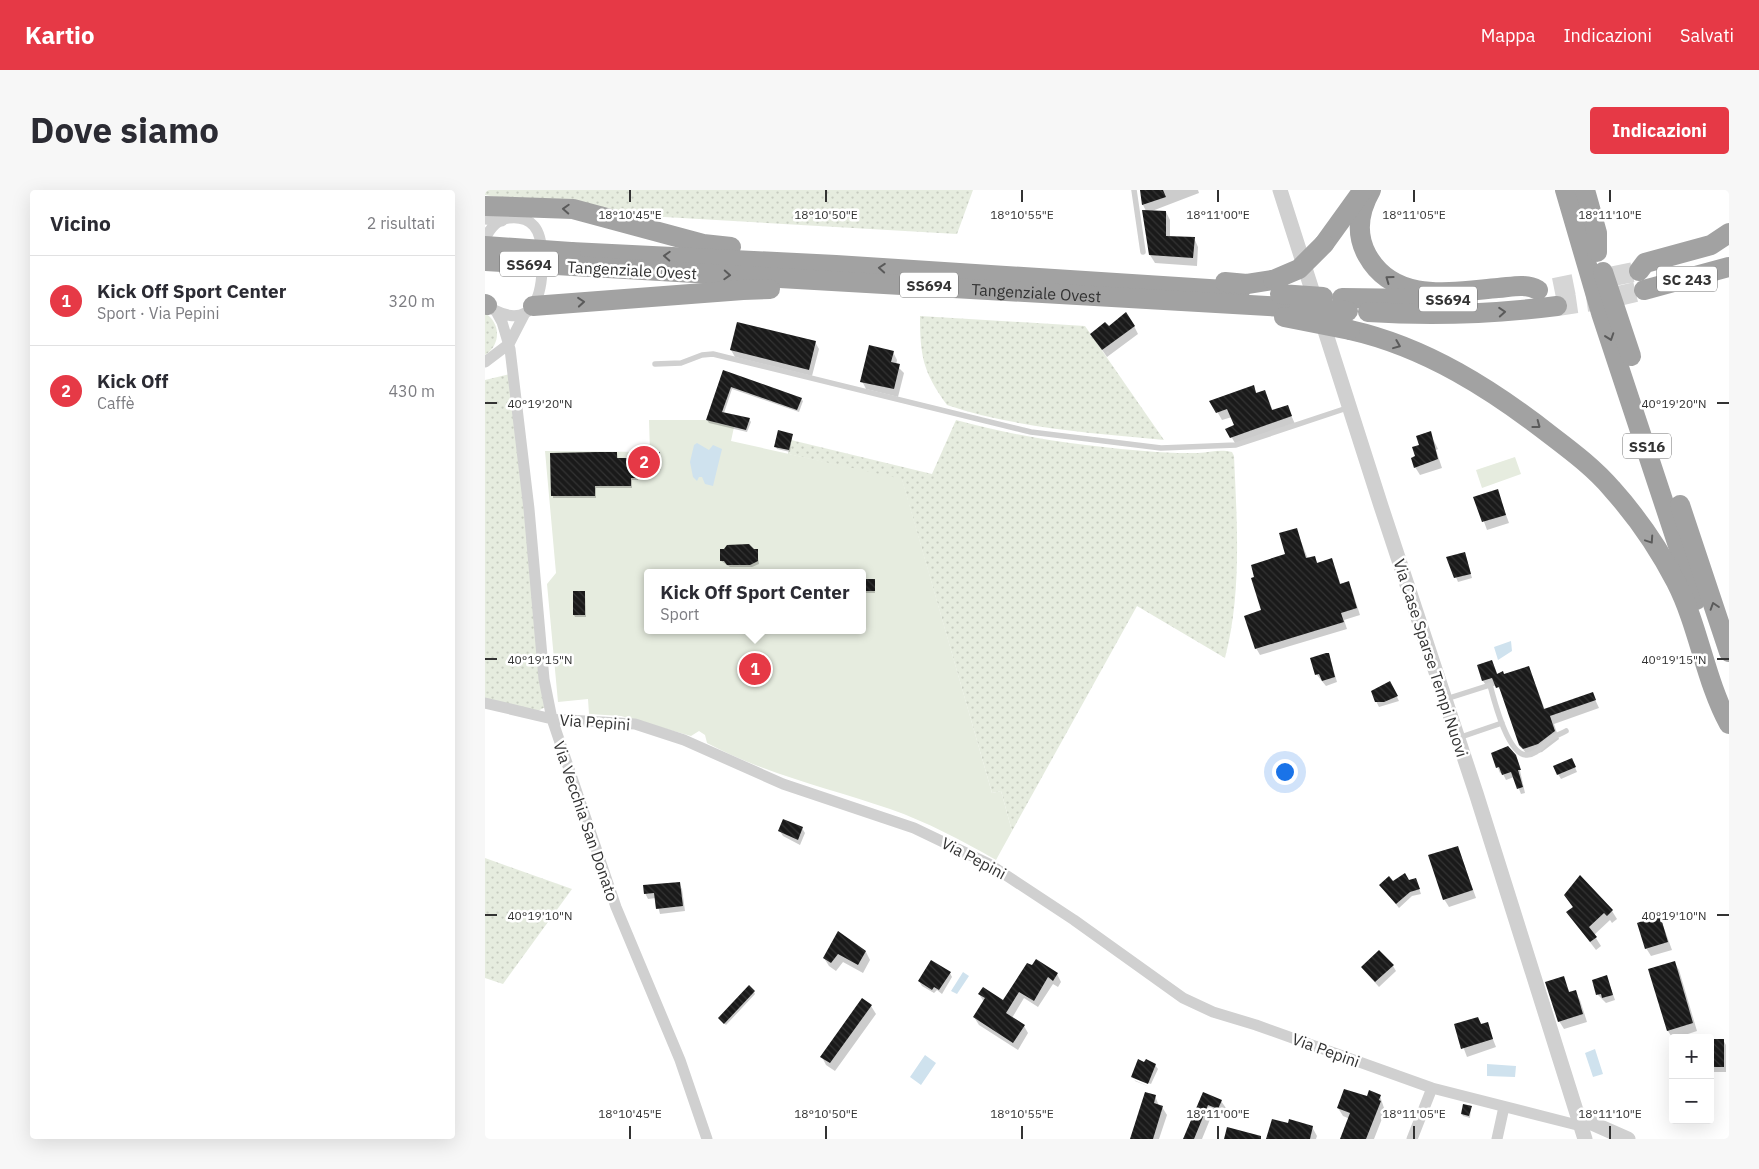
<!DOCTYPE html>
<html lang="it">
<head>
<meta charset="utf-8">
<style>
	:root { --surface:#fff; --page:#f7f7f7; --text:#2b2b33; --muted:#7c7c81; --line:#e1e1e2; --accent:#e63946 }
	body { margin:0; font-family:"IBM Plex Sans",sans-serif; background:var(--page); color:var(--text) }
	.controls { position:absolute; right:15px; bottom:15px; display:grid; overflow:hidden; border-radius:5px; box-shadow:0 5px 20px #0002 }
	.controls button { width:45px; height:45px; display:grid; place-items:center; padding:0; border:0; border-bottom:1px solid var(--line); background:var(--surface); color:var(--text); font:25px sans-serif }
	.you { position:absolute; left:799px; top:581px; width:18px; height:18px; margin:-12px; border:4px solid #fff; border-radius:50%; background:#1a73e8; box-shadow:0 0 0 8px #1a73e833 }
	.badge { display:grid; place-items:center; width:32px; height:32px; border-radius:50%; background:var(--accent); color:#fff; font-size:16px; font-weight:700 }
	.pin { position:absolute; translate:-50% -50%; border:2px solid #fff; box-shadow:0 1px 5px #0006 }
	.popup { position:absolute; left:159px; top:379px; width:222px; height:65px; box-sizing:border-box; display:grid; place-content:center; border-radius:5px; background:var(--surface); filter:drop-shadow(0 1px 4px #0005); font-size:16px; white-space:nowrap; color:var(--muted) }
	.popup b { font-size:19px; color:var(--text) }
	.popup::after { content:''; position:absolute; left:50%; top:100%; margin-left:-10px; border:10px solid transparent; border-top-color:var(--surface) }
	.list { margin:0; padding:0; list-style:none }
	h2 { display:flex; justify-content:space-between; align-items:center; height:65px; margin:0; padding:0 20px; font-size:21px }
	h2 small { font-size:16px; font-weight:400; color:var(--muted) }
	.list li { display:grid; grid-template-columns:32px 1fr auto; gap:15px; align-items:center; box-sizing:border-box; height:90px; padding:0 20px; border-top:1px solid var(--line) }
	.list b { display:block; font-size:19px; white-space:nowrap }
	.list p { margin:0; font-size:16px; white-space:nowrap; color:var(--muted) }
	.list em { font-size:16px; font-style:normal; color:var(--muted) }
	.map { position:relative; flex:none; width:1244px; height:949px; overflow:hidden; border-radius:5px }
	header { display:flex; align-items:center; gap:30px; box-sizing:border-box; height:70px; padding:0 25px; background:var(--accent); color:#fff }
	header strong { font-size:24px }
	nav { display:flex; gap:28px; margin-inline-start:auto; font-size:18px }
	.intro { display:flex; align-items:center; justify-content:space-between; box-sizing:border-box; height:120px; padding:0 30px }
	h1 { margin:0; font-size:35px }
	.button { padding:12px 22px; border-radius:5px; background:var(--accent); color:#fff; font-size:18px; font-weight:700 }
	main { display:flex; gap:30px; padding:0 30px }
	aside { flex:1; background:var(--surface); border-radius:5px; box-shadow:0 5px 20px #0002 }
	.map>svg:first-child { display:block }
	.grass { fill:url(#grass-dots) }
	.park { fill:#e6ecdf; fill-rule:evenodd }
	.water { fill:#cfe2ee }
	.shadow { fill:#0003 }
	.building { fill:url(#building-back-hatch) }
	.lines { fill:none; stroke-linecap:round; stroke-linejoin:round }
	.trunk-tunnel { stroke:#d6d6d6; stroke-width:20; stroke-dasharray:20 10; stroke-linecap:butt }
	.service { stroke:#d0d0d0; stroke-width:5.5 }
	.minor { stroke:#d0d0d0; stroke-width:11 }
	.tertiary { stroke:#d0d0d0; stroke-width:15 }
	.trunk { stroke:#a2a2a2; stroke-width:20 }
	.trunk-bridge { stroke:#a2a2a2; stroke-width:20 }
	.oneway { stroke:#5a5a5a }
	.ticks { fill:none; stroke:#333; stroke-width:2 }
	.labels { text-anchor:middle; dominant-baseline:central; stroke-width:5; stroke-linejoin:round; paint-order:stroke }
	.shield { fill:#fff; stroke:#707070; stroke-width:1 }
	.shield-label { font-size:15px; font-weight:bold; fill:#333 }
	.street-label { font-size:16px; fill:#333; stroke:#fff }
	.ticks-label { font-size:12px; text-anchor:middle; fill:#333; stroke:#fff; stroke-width:5; stroke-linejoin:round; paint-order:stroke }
</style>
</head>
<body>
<header>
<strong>Kartio</strong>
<nav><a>Mappa</a><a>Indicazioni</a><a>Salvati</a></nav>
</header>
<div class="intro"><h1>Dove siamo</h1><a class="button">Indicazioni</a></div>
<main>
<aside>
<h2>Vicino<small>2 risultati</small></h2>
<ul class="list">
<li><span class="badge">1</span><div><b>Kick Off Sport Center</b><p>Sport · Via Pepini</p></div><em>320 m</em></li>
<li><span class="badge">2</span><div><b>Kick Off</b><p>Caffè</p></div><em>430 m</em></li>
</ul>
</aside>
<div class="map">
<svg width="1244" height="949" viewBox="0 0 1244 949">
	<defs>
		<pattern id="grass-dots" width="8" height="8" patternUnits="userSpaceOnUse" patternTransform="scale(1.25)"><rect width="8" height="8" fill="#e6ecdf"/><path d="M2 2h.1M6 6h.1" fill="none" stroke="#c6cbc0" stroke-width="1.8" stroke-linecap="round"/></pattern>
		<pattern id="building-back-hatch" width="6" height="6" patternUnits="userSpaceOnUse" patternTransform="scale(1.25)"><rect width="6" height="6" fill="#1a1a1a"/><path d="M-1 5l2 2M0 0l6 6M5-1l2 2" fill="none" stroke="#333"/></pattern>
	</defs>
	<rect width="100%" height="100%" fill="#fff"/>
	<!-- grass -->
	<path class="grass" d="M0 0H488L472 44 162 26 91 12 17 8 0 5Z
		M0 123C16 133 16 155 0 165Z
		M435 126 600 136 679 250C607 243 530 238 462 215 438 182 435 166 435 126Z
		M25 184 60 517 53 521 0 509V190Z
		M471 230C536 248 604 257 671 262 685 263 700 263 713 263 725 262 736 259 747 262L749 266C752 333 757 403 740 468L652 416 527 641 516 601 507 603 417 290 303 264 306 250 447 284Z
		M0 668 87 699 18 794 0 788Z"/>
	<!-- park -->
	<path class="park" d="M164 230H221L249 237 246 251 417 289 507 603 516 601 527 641 511 670C476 650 442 632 405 619 343 598 280 584 222 553L220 545 214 541 206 546 136 526 104 524 103 509 73 512 62 394 71 383 60 261 165 262ZM162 383H378V440H162Z
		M1030 267 1036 284 997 298 991 280Z"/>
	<!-- water -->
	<path class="water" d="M212 253 224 260 228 255 237 259 228 296 220 294 217 287H214L212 291 208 287 205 272 209 255Z
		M1026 451 1027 461 1013 470 1009 457Z
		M478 782 484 786 472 804 466 801Z
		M1110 859 1118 884 1108 887 1100 863Z
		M440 865 451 873 436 895 425 887Z
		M1002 874 1031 876 1030 887 1002 886Z"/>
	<!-- shadow -->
	<path class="shadow" d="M656 0H713L714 3 667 21 681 22 685 30V47L709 48 713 57 712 76 670 73 665 65 661 21 658 15Z
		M649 136 653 144 622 167 611 151 623 138Z
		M330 152 334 159 327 186 250 167 246 160Z
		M408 162 412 170 411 175 419 183 413 207 381 199 377 191Z
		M239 181 316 209 318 211 314 222 247 199 239 223 264 229 266 232 262 242 224 233 222 230Z
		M768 196 772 204 780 201 788 221 802 216 810 234 751 255 742 239 751 236 747 227 737 230 726 211Z
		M945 243 953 259 951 260 957 278 935 285 930 277 935 256Z
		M307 245 305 262 292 259 291 257Z
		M132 263 133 270H153L175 264 176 280H153V290H147V298H111V308H68L67 264Z
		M1012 300 1024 333 1002 340 990 307Z
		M811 339 823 369 829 367 833 374 847 370 856 395 863 393 867 400 875 425 859 430 862 439 775 465 771 458Z
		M236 361H272L274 374 267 377H245L236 371Z
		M980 363 987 388 973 392 963 368Z
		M378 391H389L390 403H378Z
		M100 403 101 427H90L89 425Z
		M259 440H276V442H260Z
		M844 464 852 492 841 496 832 485 827 469Z
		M1007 471 1013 485 1019 486 1044 477 1060 520 1107 503 1114 518 1069 534 1074 549 1057 562 1043 566 1035 555 1018 505 1012 495 1003 498 998 491Z
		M905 493 914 511 894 517 891 511Z
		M1007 563 1033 572 1040 603 1036 604 1029 587 1021 590 1017 582 1015 583Z
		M1089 575 1092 582 1076 589 1073 584Z
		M317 638 320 643 315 655 298 646 295 641Z
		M973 657 991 708 964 717 959 709Z
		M931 689 936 704 927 706 914 718 895 695Z
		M194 694 197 699 200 721 175 724 171 708 163 709 160 703Z
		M1080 705 1127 721 1132 729 1127 733 1125 730 1109 745 1116 756 1111 760 1088 730V718Z
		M1175 727 1187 760 1166 766 1161 758Z
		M354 743 381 762 385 770 378 783 358 772 351 781 344 776 339 768Z
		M1189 772 1194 780 1212 841 1188 849 1183 841 1165 780Z
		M542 774 572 784 576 792 573 797 568 794 553 817 539 808 527 828 539 836 543 843 533 860 494 835 489 827 499 812 494 804 519 812Z
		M908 776 911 781 894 797 877 778Z
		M465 783 467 787 457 804 452 800 449 803 437 796 434 791Z
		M1122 787 1130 810 1121 813 1113 805Z
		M1078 788 1085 803 1090 802 1095 810 1102 832 1079 839 1074 831Z
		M269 802 270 804 241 835 236 830Z
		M386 816 391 824 350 881 341 875 337 867Z
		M993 828 997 835 1002 834 1011 857 982 867 970 835Z
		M1225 850H1238L1241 855V882H1227L1225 879Z
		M670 875 673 879 666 894 649 887V890L665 897 650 891 648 887Z
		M719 903 736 911 741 918 737 927 728 922 717 949H699Z
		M670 906 674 916 677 917 682 925 674 949H646Z
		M895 906 900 921 889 949H856L865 929 858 926 853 918Z
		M986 917 985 928 978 926 977 924Z
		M827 937 832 946 831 949H783Z"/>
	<!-- building -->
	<path class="building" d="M655 0H678L681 7 657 15Z
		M657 20 681 21V46L710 47 708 68 664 65Z
		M641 122 650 136 617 160 605 144 620 132 624 136Z
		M252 132 331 151 324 180 245 160Z
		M384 155 409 161 406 172 415 174 409 199 375 192Z
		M238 180 317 208 312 220 246 197 237 222 265 228 261 240 221 230Z
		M769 195 771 203 780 200 787 220 803 215 807 226 745 248 740 239 749 235 742 219 731 223 724 211Z
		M293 240 308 244 304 260 289 257Z
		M946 241 953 269 929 278 926 268 930 266 927 257 934 255 931 246Z
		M112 262H132V268H151V264H156V262H175V278H152V288H146V296H110V306H66L65 263Z
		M1013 299 1021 325 997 332 988 307Z
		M812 338 821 368 830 366 832 373 847 368 855 394 864 391 872 418 856 423 859 432 770 459 759 426 776 420 766 388 769 387 766 375 800 364 794 343Z
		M264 354 269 359H273V371L265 375H242L239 371H235V359H239L242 355Z
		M980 362 986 384 969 388 961 367Z
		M378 389H390V401H378Z
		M88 401H100V425H88Z
		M841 463H844L850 487 837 491 834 484 830 485 825 468Z
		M1007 470 1012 484 1018 481 1019 484 1044 476 1059 519 1108 502 1111 510 1065 526 1070 541 1053 554 1038 559 1034 555 1014 497 1011 498 1007 488 997 491 992 475Z
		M905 491 913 506 899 512H890L886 501Z
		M1023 556 1031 565 1036 580H1033L1038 597 1032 599 1026 582 1017 585 1014 577 1011 578 1006 563Z
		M1087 568 1091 577 1072 585 1068 576Z
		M298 629 318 637 313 650 293 641Z
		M973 656 988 700 958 710 943 665Z
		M920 683 924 690 931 688 935 699 925 702 911 714 894 695 904 686 908 691Z
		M1095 685 1128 720 1122 726 1119 723 1104 737 1112 747 1105 752 1081 722 1088 717 1079 705Z
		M195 692 198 716 171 719 169 703 159 704 158 695Z
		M1175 725 1183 752 1160 759 1152 733Z
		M353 741 381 761 373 775 353 764 346 773 338 768Z
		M894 760 909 775 890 792 876 777Z
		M551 769 573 783 568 791 563 787 549 811 534 802 521 823 540 835 528 853 488 827 500 808 493 804 498 797 518 810 542 773 547 775Z
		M446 770 466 782 454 800 449 797 447 800 433 791Z
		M1190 771 1208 833 1182 841 1163 779Z
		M1122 785 1128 805 1117 808 1116 804 1111 805 1107 790Z
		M1079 786 1084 802 1091 800 1098 824 1073 832 1060 792Z
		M264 795 270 801 239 834 233 828Z
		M377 808 387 815 345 873 335 867Z
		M993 827 996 834 1003 832 1008 849 976 859 969 834Z
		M1225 849H1239V877H1225Z
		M653 869 659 872 661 869 671 874 663 894 646 887Z
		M859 899 882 906 884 900 896 905 894 910 896 911 881 949H855L865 923 852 918Z
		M660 902 671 905 669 913 678 916 668 949H645Z
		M718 902 737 910 733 919 723 915 709 949H698Z
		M978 914 987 916 984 926 976 924Z
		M787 929 803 933 804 929 828 936 825 949H781Z
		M742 937 776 946V949H739Z"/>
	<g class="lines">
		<!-- trunk-tunnel -->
		<path class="trunk-tunnel" d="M1069 98 1154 81
			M1072 116 1121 109 1159 100"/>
		<!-- service -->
		<path class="service" d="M649 0 658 62
			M170 174 196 173 217 165 228 164 546 242 676 258 751 255 862 218
			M961 509 1005 495C1009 510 1023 566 1042 565 1053 564 1056 556 1064 550 1068 546 1076 544 1081 541
			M973 548 1017 533"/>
		<!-- minor -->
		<path class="minor" d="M0 49C5 38 12 29 24 28 33 27 43 29 49 36 56 44 57 58 57 69 58 100 51 141 9 120
			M11 121 17 132 25 159 44 319 59 489 67 529 131 717 195 870 222 949
			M0 172 24 154 40 123
			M0 513 67 529 150 534 199 550 298 594 429 638 504 674 589 730 698 808 728 822 771 835 947 898 1096 936
			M927 949 947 898
			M1012 949 1019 917"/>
		<!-- tertiary -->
		<path class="tertiary" d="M795 0 896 316 991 603 1100 949
			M0 27 16 29
			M1092 922 1100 930 1143 949"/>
		<!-- trunk -->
		<g class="trunk">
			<path d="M886 0C874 21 870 43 882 65 909 114 966 102 1013 98 1027 97 1040 93 1053 100"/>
			<path d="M1080 0 1116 123 1211 410"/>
			<path d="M1100 0 1112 43V62"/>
			<path d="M0 16 88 19 218 54 246 57"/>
			<path d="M839 54 878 0"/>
			<path d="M86 62 351 75 755 101"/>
			<path id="s1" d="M88 76 799 117"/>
			<path d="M1154 81 1160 73 1226 55 1244 43"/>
			<path d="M1118 82 1146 166"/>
			<path d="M740 92 762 94 788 90"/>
			<path d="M1159 100 1244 77"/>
			<path d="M857 108 938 109"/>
			<path d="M0 114 2 115"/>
			<path d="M48 116 258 100 285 99"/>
			<path d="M883 122C946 126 1009 124 1072 116"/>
			<path d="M865 140C941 157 1008 200 1068 247 1089 263 1110 279 1127 299 1152 327 1174 359 1191 392 1214 437 1220 490 1244 534"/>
			<path d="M1195 315 1244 462"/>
		</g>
		<!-- trunk-bridge -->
		<path class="trunk-bridge" d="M0 56 86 62
			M0 71 88 76
			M788 90 814 79 839 54
			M795 104 838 107
			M814 118 863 121
			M799 127 865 140"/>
	</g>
	<!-- one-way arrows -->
	<defs><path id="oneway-chevron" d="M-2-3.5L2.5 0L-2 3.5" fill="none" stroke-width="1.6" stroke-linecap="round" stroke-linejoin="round" transform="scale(1.25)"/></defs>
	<g class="oneway">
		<use href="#oneway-chevron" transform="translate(81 19) rotate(-177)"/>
		<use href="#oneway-chevron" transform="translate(182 66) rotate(-177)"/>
		<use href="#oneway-chevron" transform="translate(397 78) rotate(-176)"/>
		<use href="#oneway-chevron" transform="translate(242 85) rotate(3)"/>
		<use href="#oneway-chevron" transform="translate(904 89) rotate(-144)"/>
		<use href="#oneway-chevron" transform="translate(96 112) rotate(-5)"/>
		<use href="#oneway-chevron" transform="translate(1017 122) rotate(-4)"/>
		<use href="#oneway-chevron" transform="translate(1125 147) rotate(71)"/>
		<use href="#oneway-chevron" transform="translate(912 155) rotate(22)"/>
		<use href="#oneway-chevron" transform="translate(1052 235) rotate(37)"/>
		<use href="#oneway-chevron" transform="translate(1165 350) rotate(56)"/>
		<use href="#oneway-chevron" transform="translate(1229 416) rotate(-108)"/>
	</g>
	<!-- ticks -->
	<path class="ticks" d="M145 0V12M341 0V12M537 0V12M733 0V12M929 0V12M1125 0V12M0 213H12M1232 213H1244M0 469H12M1232 469H1244M0 725H12M1232 725H1244M145 936V949M341 936V949M537 936V949M733 936V949M929 936V949M1125 936V949"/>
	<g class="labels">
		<!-- shield labels -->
		<g class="shield">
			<rect x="15" y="61.5" width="58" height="25" rx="4"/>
			<rect x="1172" y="76.5" width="60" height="25" rx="4"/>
			<rect x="415" y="82.5" width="58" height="25" rx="4"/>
			<rect x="934" y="96.5" width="58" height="25" rx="4"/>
			<rect x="1138" y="243.5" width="48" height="25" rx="4"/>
		</g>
		<g class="shield-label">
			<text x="44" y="74">SS694</text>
			<text x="1202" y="89">SC 243</text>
			<text x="444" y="95">SS694</text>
			<text x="963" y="109">SS694</text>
			<text x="1162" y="256">SS16</text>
		</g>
		<!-- street labels -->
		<g class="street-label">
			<text transform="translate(147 80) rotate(3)">Tangenziale Ovest</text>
			<text stroke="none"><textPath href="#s1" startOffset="464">Tangenziale Ovest</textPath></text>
			<text transform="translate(946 468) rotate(72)">Via Case Sparse Tempi Nuovi</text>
			<text transform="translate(110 532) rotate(4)">Via Pepini</text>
			<text transform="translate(101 631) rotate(71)">Via Vecchia San Donato</text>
			<text transform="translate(489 668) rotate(28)">Via Pepini</text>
			<text transform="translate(841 860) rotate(20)">Via Pepini</text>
		</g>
	</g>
	<g class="ticks-label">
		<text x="145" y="29">18°10'45"E</text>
		<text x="341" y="29">18°10'50"E</text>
		<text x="537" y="29">18°10'55"E</text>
		<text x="733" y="29">18°11'00"E</text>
		<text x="929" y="29">18°11'05"E</text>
		<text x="1125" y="29">18°11'10"E</text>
		<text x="55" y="218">40°19'20"N</text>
		<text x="1189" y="218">40°19'20"N</text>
		<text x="55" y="474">40°19'15"N</text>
		<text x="1189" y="474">40°19'15"N</text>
		<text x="55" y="730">40°19'10"N</text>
		<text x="1189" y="730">40°19'10"N</text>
		<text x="145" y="928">18°10'45"E</text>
		<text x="341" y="928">18°10'50"E</text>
		<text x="537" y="928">18°10'55"E</text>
		<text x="733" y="928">18°11'00"E</text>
		<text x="929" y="928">18°11'05"E</text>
		<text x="1125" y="928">18°11'10"E</text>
	</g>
</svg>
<div class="controls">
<button>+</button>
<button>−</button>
</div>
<div class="you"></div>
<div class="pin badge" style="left:270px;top:479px">1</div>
<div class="popup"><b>Kick Off Sport Center</b>Sport</div>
<div class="pin badge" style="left:159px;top:272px">2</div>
</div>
</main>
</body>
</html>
